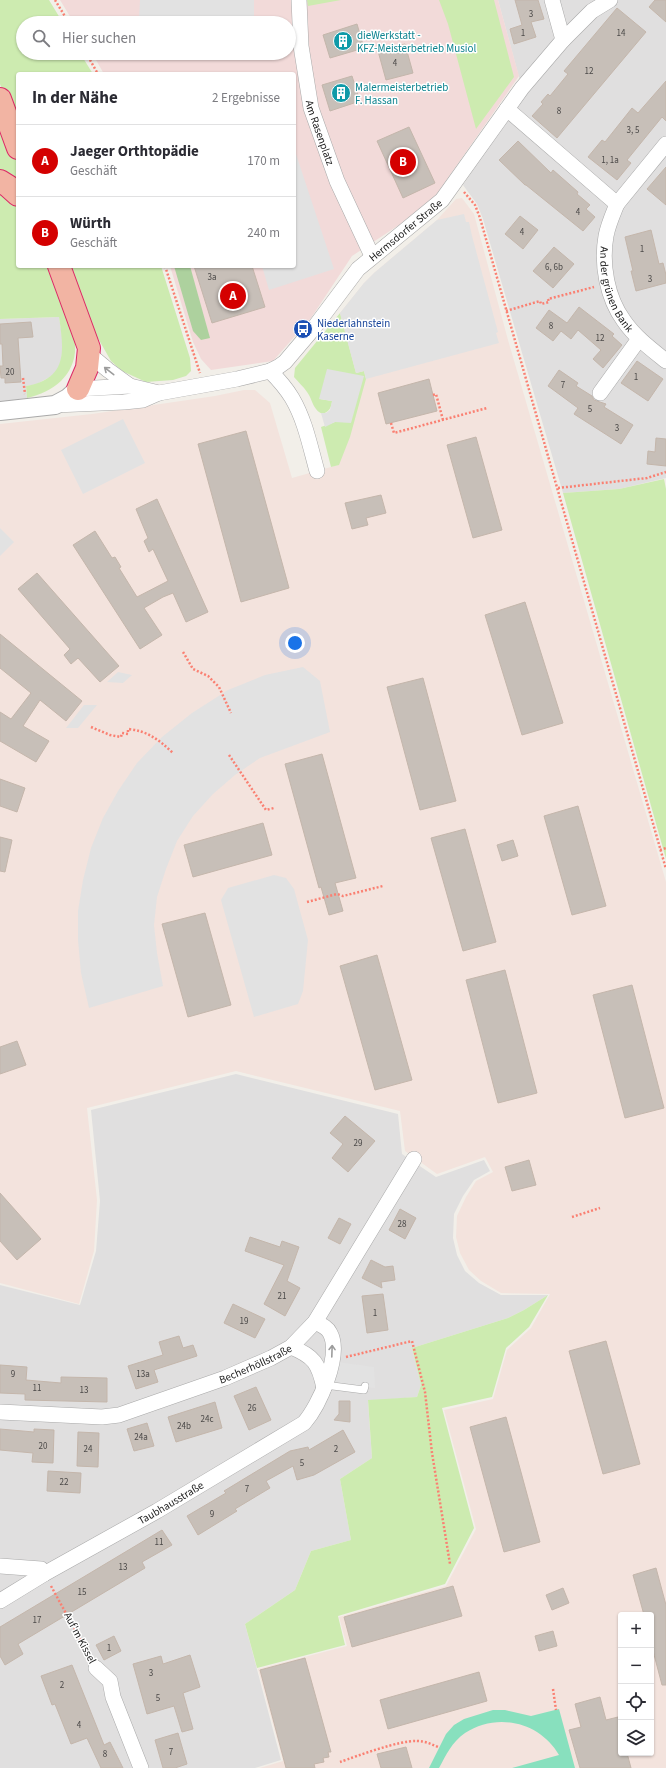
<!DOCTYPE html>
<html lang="de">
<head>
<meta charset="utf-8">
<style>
	:root { --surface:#fff; --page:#f2f2f3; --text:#2b2b33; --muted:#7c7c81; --line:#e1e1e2; --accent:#d40000 }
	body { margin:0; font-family:"Source Sans 3",sans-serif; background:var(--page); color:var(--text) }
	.controls { position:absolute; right:12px; bottom:12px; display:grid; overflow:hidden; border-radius:4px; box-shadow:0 1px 3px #0004 }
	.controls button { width:36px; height:36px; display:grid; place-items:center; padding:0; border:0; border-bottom:1px solid var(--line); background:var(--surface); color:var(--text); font:20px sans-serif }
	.you { position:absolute; left:295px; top:643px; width:14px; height:14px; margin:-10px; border:3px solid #fff; border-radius:50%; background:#1a73e8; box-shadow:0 0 0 6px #1a73e833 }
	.badge { display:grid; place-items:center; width:26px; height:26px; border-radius:50%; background:var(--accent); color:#fff; font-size:13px; font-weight:700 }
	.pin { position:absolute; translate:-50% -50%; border:2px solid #fff; box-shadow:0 1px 4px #0006 }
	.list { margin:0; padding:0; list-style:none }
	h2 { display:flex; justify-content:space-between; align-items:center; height:52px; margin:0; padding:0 16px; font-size:17px }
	h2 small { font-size:13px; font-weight:400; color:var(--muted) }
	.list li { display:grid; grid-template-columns:26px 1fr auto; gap:12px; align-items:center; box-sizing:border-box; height:72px; padding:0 16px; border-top:1px solid var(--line) }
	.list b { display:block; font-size:15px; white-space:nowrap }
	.list p { margin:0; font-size:13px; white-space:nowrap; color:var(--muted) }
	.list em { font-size:13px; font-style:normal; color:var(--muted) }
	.icon { flex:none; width:22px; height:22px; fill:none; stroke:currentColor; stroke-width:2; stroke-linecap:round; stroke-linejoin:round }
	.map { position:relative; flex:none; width:666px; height:1768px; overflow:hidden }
	.search { position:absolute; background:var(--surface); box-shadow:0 1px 3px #0004; left:16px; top:16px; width:280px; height:44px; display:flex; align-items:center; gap:10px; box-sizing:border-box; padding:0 14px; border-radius:22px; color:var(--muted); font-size:15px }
	.panel { position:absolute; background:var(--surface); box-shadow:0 1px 3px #0004; left:16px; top:72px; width:280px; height:196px; border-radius:4px }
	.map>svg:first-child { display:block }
	.residential { fill:#e0dfdf }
	.commercial { fill:#f2dad9 }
	.military { fill:#f3e3dd; fill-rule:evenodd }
	.grass { fill:#cdebb0 }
	.forest { fill:#add19e }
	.pitch { fill:#88e0be }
	.parking { fill:#e2e2e2 }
	.building { fill:#c7bfb8; stroke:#c4b6ab }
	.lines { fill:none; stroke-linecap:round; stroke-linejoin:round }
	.service-casing { stroke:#a9a9a9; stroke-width:8 }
	.minor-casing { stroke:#a9a9a9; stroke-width:16 }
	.tertiary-casing { stroke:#a9a9a9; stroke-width:20 }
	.trunk-casing { stroke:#dc2a67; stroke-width:24 }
	.path { stroke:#fa8072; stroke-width:2.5; stroke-dasharray:2 2; stroke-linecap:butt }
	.service { stroke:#fff; stroke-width:7 }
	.minor { stroke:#fff; stroke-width:15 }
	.tertiary { stroke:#fff; stroke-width:18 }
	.trunk { stroke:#f2b4a3; stroke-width:22 }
	.oneway { stroke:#9c9c9c }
	.labels { text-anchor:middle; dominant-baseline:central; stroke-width:3; stroke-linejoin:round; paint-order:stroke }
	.number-label { font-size:9px; fill:#4b4948 }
	.culture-label { font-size:11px; fill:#0d838f; stroke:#fff; text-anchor:start }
	.street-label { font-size:11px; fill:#222; stroke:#fff }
	.transit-label { font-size:11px; fill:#164399; stroke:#fff; text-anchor:start }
</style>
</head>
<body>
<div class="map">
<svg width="666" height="1768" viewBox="0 0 666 1768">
	<rect width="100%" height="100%" fill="#f2efe9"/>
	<!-- residential -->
	<path class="residential" d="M498 0H666V478L619 489 563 493 483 219 477 204 463 185 506 121 522 88Z
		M59 317 63 342 62 354 60 366 55 374 37 384 26 386 27 398 0 402V319Z
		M236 1074 398 1114 402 1154 436 1177 484 1160 490 1171 474 1180 463 1196 454 1214 453 1238 457 1255 465 1271 479 1283 501 1295H548L524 1310 508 1318 412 1348 421 1385 417 1397 368 1401 372 1458 340 1479 351 1540 311 1551 295 1590 245 1624 281 1760 255 1768H0V1285L80 1305 96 1251 100 1201 91 1110Z"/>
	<!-- commercial -->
	<path class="commercial" d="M60 0H498L519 76 436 195 399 225 352 256 311 318 273 361 211 370 201 359 193 342 170 266H294V74H104L92 53H289V23H74Z"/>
	<!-- military -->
	<path class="military" d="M462 198 474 214 508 340 666 882V1768H260L283 1761 258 1669 347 1646 339 1617 446 1586 476 1529 444 1410 493 1399 507 1350 531 1328 550 1294 501 1293 481 1281 469 1270 460 1253 456 1237 457 1216 466 1197 476 1181 493 1172 485 1157 437 1174 405 1151 400 1111 236 1071 87 1108 97 1200 94 1251 79 1304 0 1283V424L92 414 215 396 244 390H255L270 403 292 478 338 465 366 378 364 371 356 373 340 313 364 283 374 273 437 220 456 199ZM621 1615H651V1753H621Z"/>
	<!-- grass -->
	<path class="grass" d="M0 0H49L63 23H23V53H80L93 74H18V135L0 84Z
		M307 0H341L308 6Z
		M439 0H494L514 77 476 129 448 24Z
		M0 119 18 165V186L0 176Z
		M0 189 18 203V266H49C55 283 61 301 67 318 70 326 74 334 75 342 78 373 55 392 27 398L26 386C68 379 64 351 59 317L0 319Z
		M68 266H161L190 358 191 371 186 376 173 380 146 382 122 371 111 361 91 326Z
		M340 313 356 373 364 371 366 379 350 437 339 465 331 467 321 427 335 422 363 377 320 399 332 401C332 410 323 419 316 409 312 404 311 397 307 392 303 386 298 382 294 377L295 368Z
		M664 479 666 489V859L563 493 619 489Z
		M548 1295 529 1327 506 1348 492 1397 442 1408 474 1528 445 1584 338 1616 345 1645 257 1668 245 1624 295 1590 311 1551 351 1540 340 1479 372 1458 368 1400 417 1397 421 1385 412 1348 508 1318 524 1310Z"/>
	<!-- forest -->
	<path class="forest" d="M174 266H190L210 338 201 340 193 331Z"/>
	<!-- pitch -->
	<path class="pitch" d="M559 1709 575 1768H512L559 1755C540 1722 497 1712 465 1733 452 1742 446 1755 439 1768H429L446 1734 454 1725 464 1719 493 1710H505L531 1716Z"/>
	<!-- parking -->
	<path class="parking" d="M140 0H254V20H245V23H107V19H139Z
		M107 53H187L176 56Z
		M294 148 334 269 269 290 262 266H294Z
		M464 214 466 222H469L472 236 498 332 496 333 499 343 366 379 364 371 356 373 340 313 364 283 374 273 437 220Z
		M327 369 364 376 351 423 335 422 325 427 321 413H326L330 410 332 401 319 399Z
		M123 419 145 463 83 494 61 450Z
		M0 528 14 542 0 556Z
		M303 667 320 681 330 732 260 758 235 775 213 794 193 816 177 841 166 869 157 897 154 925 157 953 163 986 89 1008 81 973 78 940V911L83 880 91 848 103 818 118 791 137 763 162 737 192 713 228 690 265 675Z
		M118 672 132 675 123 683 107 682Z
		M84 705H97L78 728H66Z
		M274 875 286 878 294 889 308 940 303 991 298 1004 254 1017 221 900 228 888Z
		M337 1362 374 1367 375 1388 335 1383Z"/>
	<!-- building -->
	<path class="building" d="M515 0H538L544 19 531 22 536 37 514 44 510 29 522 25Z
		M655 0H666V22L649 7Z
		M617 8 646 32 557 138 532 116 543 104 541 102 548 94 550 96 568 74 564 71Z
		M357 24 364 48 330 58 323 35Z
		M405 44 413 73 386 80 378 51Z
		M352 76 360 101 330 111 322 85Z
		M666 81V121L662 117 627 160 631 163 617 180 588 157 602 140 605 142 632 108 638 113Z
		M409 127 435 183 403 198 377 141Z
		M518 141 551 173 553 170 578 192 577 194 590 205 586 209 595 217 583 231 526 185H525L499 160Z
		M666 167V205L647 189Z
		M520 216 538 230 523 249 505 234Z
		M651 230 659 264 663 263 666 275V283L636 291 631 271H633L625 237Z
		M554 247 574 264 553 288 533 271Z
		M194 266H252L265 307 212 323Z
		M579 307 614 334 612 336 622 345 603 368 593 359 601 350 578 330 571 339 561 331 553 341 536 328 549 310 567 323Z
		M31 322 33 337 18 338 21 382 5 383V378H1L0 366H3L2 344H0V324Z
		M637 361 663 379 648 401 621 383Z
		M559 370 578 383 576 386 592 396 594 400 606 404 604 407 633 425 621 444 574 414 578 408 548 386Z
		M429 379 437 411 386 424 378 393Z
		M246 431 289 588 241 602 198 444Z
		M476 437 502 530 473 538 447 445Z
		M656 438 666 439V466L647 464 648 451 655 452Z
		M381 495 386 513 366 518 368 525 352 529 345 503Z
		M157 499 208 612 186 622 173 593 163 597 144 608 162 635 140 649 73 545 95 531 112 558 115 557 121 567 119 568 137 597 168 581 153 549 149 552 144 541 148 538 136 509Z
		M37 573 119 666 100 682 78 658 71 664 64 655 70 649 18 589Z
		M525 602 563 723 522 735 485 615Z
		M0 634 82 701 66 721 40 700 23 726 49 741 36 762 0 741V712L11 719 31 693 0 668Z
		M423 678 456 801 420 810 387 687Z
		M322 754 356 878 335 883 343 911 329 915 321 887 319 888 285 764Z
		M0 779 25 788 17 812 0 806Z
		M578 806 606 906 572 915 544 816Z
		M263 823 272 855 193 877 184 845Z
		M465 829 496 942 463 951 431 838Z
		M0 837 12 840 5 872 0 871Z
		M513 840 518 856 502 861 497 845Z
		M205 913 231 1005 188 1017 162 924Z
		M377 955 412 1080 375 1090 340 966Z
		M505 970 537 1093 498 1103 466 980Z
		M632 985 664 1108 625 1118 593 995Z
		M17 1041 26 1065 0 1074V1047Z
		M345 1116 375 1141 348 1172 332 1158 343 1144 330 1133Z
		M529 1160 536 1185 512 1191 505 1167Z
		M0 1193 41 1239 17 1260 0 1241Z
		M400 1209 416 1218 405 1239 389 1230Z
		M339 1218 351 1224 340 1244 328 1238Z
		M250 1237 280 1247 282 1241 299 1247 287 1281 300 1288 285 1316 264 1304 284 1265 245 1251Z
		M371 1260 385 1267 393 1266 395 1280 381 1282 382 1288 362 1278Z
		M383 1294 388 1330 367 1333 362 1296Z
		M233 1304 265 1319 255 1338 224 1323Z
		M179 1336 183 1348 193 1345 197 1356 154 1370 158 1382 136 1389 128 1366 163 1355 159 1342Z
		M606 1341 640 1464 603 1474 569 1351Z
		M0 1365 27 1367 26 1380 61 1383V1377L107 1378V1402L25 1400V1394L0 1393Z
		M256 1387 271 1420 249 1430 234 1396Z
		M339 1401H350V1422L334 1420 339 1414Z
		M215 1402 222 1428 176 1442 168 1417Z
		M506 1417 540 1542 504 1552 470 1427Z
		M147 1423 154 1446 134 1451 127 1429Z
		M0 1429 34 1432V1429L54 1430 53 1463 32 1462 33 1453 0 1450Z
		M343 1430 355 1452 314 1475 297 1480 293 1466 266 1481 270 1488 235 1509 237 1511 198 1535 187 1516 226 1493 224 1491 290 1451 308 1447 309 1450Z
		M78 1432 99 1433 98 1467 77 1466Z
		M48 1471 81 1473 80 1493 47 1491Z
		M162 1530 172 1545 142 1562 145 1568 18 1644 23 1654 5 1665 0 1656V1627Z
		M656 1568 666 1605V1685H662L651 1643V1615H644L633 1575Z
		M453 1586 462 1616 352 1647 344 1617Z
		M563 1588 569 1603 552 1610 546 1595Z
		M553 1631 557 1646 539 1651 535 1636Z
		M114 1636 121 1651 104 1660 96 1645Z
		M190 1655 200 1687 183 1693 193 1729 182 1732 174 1706 147 1714 133 1664 161 1656 163 1664Z
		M305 1658 331 1752H328L329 1757 323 1758 324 1762 314 1764 315 1768H286L260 1670Z
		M72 1665 104 1745 110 1742 123 1768H101L87 1738 71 1744 55 1704 52 1705 41 1676Z
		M479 1672 487 1701 388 1729 380 1700Z
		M600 1697 606 1720 618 1717 621 1729V1753H627L631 1768H580L569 1730 581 1727 575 1704Z
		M178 1733 187 1764 175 1768H163L155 1740Z
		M406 1747 412 1768H381L377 1754Z"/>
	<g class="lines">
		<!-- service casing -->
		<g class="service-casing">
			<path id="service" d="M325 1385 364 1390 365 1386"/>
		</g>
		<!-- minor casing -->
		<g class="minor-casing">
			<g id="minor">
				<path id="s1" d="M299 0 301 46 311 108 337 181 372 256"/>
				<path d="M552 0 563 40"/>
				<path id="s2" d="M507 109 617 204C613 214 608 225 606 236 601 264 607 298 624 321 635 337 651 349 666 361"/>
				<path d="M617 204 666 144"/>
				<path d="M90 355 108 370 130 386 159 393"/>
				<path d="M270 371C278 379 286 388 292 398 305 420 310 446 317 471"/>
				<path d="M78 389 130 386"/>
				<path d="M600 393 639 339"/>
				<path id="s3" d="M55 405 124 402 143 400 159 393 237 379 270 371 278 367 285 362 313 329 358 269 442 200 522 88 563 40 592 11 610 0"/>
				<path d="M291 1347C314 1356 319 1364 324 1388"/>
				<path id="s4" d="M0 1412 102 1417 119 1415 225 1378 271 1358 291 1347 315 1322 414 1159"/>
				<path d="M0 1566 41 1569 44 1574"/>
				<path id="s5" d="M0 1601 44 1574 157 1511 304 1423C319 1406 342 1355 330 1333 327 1327 321 1325 315 1322"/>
				<path d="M96 1668 110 1681 113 1697 141 1768"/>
			</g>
		</g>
		<!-- tertiary casing -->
		<g class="tertiary-casing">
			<path id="tertiary" d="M0 411 55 405 68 398 78 389"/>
		</g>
		<!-- trunk casing -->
		<g class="trunk-casing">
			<path id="trunk" d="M0 99 18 148
				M0 181 8 186 18 195
				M59 266 89 348 87 368 78 389"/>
		</g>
		<!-- path -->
		<path class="path" d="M55 0 69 23
			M86 53 98 74
			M464 192 475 205 480 218 666 869
			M165 266 200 373
			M506 311 540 301 541 304 549 302 548 299 594 287
			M23 378 25 394
			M433 395 436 394 443 420
			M391 423 394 433 487 408
			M558 488 647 478 666 472
			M183 652 193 669 208 676 219 687 231 713
			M91 727 110 735 121 737 122 733 128 734V729C148 731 159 740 173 753
			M229 755 266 810 274 808
			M660 850 666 848
			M307 902 337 894 343 896 383 886
			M572 1217 600 1208
			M346 1357 412 1341 425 1392 432 1453 450 1564
			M51 1586 90 1657
			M553 1689 556 1710
			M340 1762C357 1756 400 1740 417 1741 425 1741 431 1744 438 1747"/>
		<!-- service -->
		<use href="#service" class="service"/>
		<!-- minor -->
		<use href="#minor" class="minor"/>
		<!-- tertiary -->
		<use href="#tertiary" class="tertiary"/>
		<!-- trunk -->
		<use href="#trunk" class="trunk"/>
	</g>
	<!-- one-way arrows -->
	<defs><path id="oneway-shaft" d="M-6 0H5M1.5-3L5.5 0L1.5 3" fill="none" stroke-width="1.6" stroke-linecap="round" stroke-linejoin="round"/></defs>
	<g class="oneway">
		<use href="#oneway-shaft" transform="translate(109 371) rotate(-142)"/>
		<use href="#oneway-shaft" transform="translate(332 1351) rotate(-88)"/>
	</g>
	<!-- icons -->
	<defs>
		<g id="building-disc" transform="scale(1)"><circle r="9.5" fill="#0f9aa8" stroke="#fff"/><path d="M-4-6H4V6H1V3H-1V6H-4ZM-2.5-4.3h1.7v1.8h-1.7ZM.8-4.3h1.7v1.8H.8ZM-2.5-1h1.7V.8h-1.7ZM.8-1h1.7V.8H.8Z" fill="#fff"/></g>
		<g id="bus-disc" transform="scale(1)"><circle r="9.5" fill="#1a4fb4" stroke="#fff"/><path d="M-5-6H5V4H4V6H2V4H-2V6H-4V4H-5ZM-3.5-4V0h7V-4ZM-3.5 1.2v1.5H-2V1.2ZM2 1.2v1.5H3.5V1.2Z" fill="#fff"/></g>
	</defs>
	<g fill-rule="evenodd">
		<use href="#building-disc" x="343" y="41"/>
		<use href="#building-disc" x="341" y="93"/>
		<use href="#bus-disc" x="303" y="329"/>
	</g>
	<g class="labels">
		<!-- number labels -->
		<g class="number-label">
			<text x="531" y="14">3</text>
			<text x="523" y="33">1</text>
			<text x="621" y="33">14</text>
			<text x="395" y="63">4</text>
			<text x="589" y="71">12</text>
			<text x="559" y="111">8</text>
			<text x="633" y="130">3, 5</text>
			<text x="610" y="160">1, 1a</text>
			<text x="578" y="212">4</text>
			<text x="522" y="232">4</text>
			<text x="642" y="249">1</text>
			<text x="554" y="267">6, 6b</text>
			<text x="212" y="277">3a</text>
			<text x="650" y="279">3</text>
			<text x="551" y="326">8</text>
			<text x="600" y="338">12</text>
			<text x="10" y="372">20</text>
			<text x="636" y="377">1</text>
			<text x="563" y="385">7</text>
			<text x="590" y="409">5</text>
			<text x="617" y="428">3</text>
			<text x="358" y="1143">29</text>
			<text x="402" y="1224">28</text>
			<text x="282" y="1296">21</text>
			<text x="375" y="1313">1</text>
			<text x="244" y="1321">19</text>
			<text x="13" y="1374">9</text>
			<text x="143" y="1374">13a</text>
			<text x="37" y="1388">11</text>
			<text x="84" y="1390">13</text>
			<text x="252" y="1408">26</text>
			<text x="207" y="1419">24c</text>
			<text x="184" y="1426">24b</text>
			<text x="141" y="1437">24a</text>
			<text x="43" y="1446">20</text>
			<text x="88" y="1449">24</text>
			<text x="336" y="1449">2</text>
			<text x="302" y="1463">5</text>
			<text x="64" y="1482">22</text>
			<text x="247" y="1489">7</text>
			<text x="212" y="1514">9</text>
			<text x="159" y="1542">11</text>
			<text x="123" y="1567">13</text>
			<text x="82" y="1592">15</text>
			<text x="37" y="1620">17</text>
			<text x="109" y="1648">1</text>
			<text x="151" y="1673">3</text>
			<text x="62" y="1685">2</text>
			<text x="158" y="1698">5</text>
			<text x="79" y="1725">4</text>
			<text x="171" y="1752">7</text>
			<text x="105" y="1754">8</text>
		</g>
		<!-- culture labels -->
		<g class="culture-label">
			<text x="357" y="35">dieWerkstatt -<tspan x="357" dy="13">KFZ-Meisterbetrieb Musiol</tspan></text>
			<text x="355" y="87">Malermeisterbetrieb<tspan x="355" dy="13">F. Hassan</tspan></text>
		</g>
		<!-- street labels -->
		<g class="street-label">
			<text stroke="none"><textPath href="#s1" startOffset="135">Am Rasenplatz</textPath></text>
			<text stroke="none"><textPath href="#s3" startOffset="416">Hermsdorfer Straße</textPath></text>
			<text stroke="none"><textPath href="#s2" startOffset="235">An der grünen Bank</textPath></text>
			<text stroke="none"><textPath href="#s4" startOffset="265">Becherhöllstraße</textPath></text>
			<text stroke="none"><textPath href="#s5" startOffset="197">Taubhausstraße</textPath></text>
			<text transform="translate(80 1638) rotate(62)">Auf'm Kissel</text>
		</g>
		<!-- transit labels -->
		<g class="transit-label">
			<text x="317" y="323">Niederlahnstein<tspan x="317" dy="13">Kaserne</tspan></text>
		</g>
	</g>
</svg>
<div class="controls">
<button>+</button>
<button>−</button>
<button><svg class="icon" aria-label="locate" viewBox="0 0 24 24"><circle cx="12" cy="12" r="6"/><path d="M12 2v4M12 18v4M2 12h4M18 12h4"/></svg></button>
<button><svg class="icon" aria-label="layers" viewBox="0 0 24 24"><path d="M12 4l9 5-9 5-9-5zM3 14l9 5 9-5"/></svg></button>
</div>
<div class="you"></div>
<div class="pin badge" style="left:233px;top:296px">A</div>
<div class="pin badge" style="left:403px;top:162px">B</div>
<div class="search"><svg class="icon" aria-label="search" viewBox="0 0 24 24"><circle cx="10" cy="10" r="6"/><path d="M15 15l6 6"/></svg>Hier suchen</div>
<section class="panel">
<h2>In der Nähe<small>2 Ergebnisse</small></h2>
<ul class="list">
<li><span class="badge">A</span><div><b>Jaeger Orthtopädie</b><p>Geschäft</p></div><em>170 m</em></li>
<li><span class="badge">B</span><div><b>Würth</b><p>Geschäft</p></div><em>240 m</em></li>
</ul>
</section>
</div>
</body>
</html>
